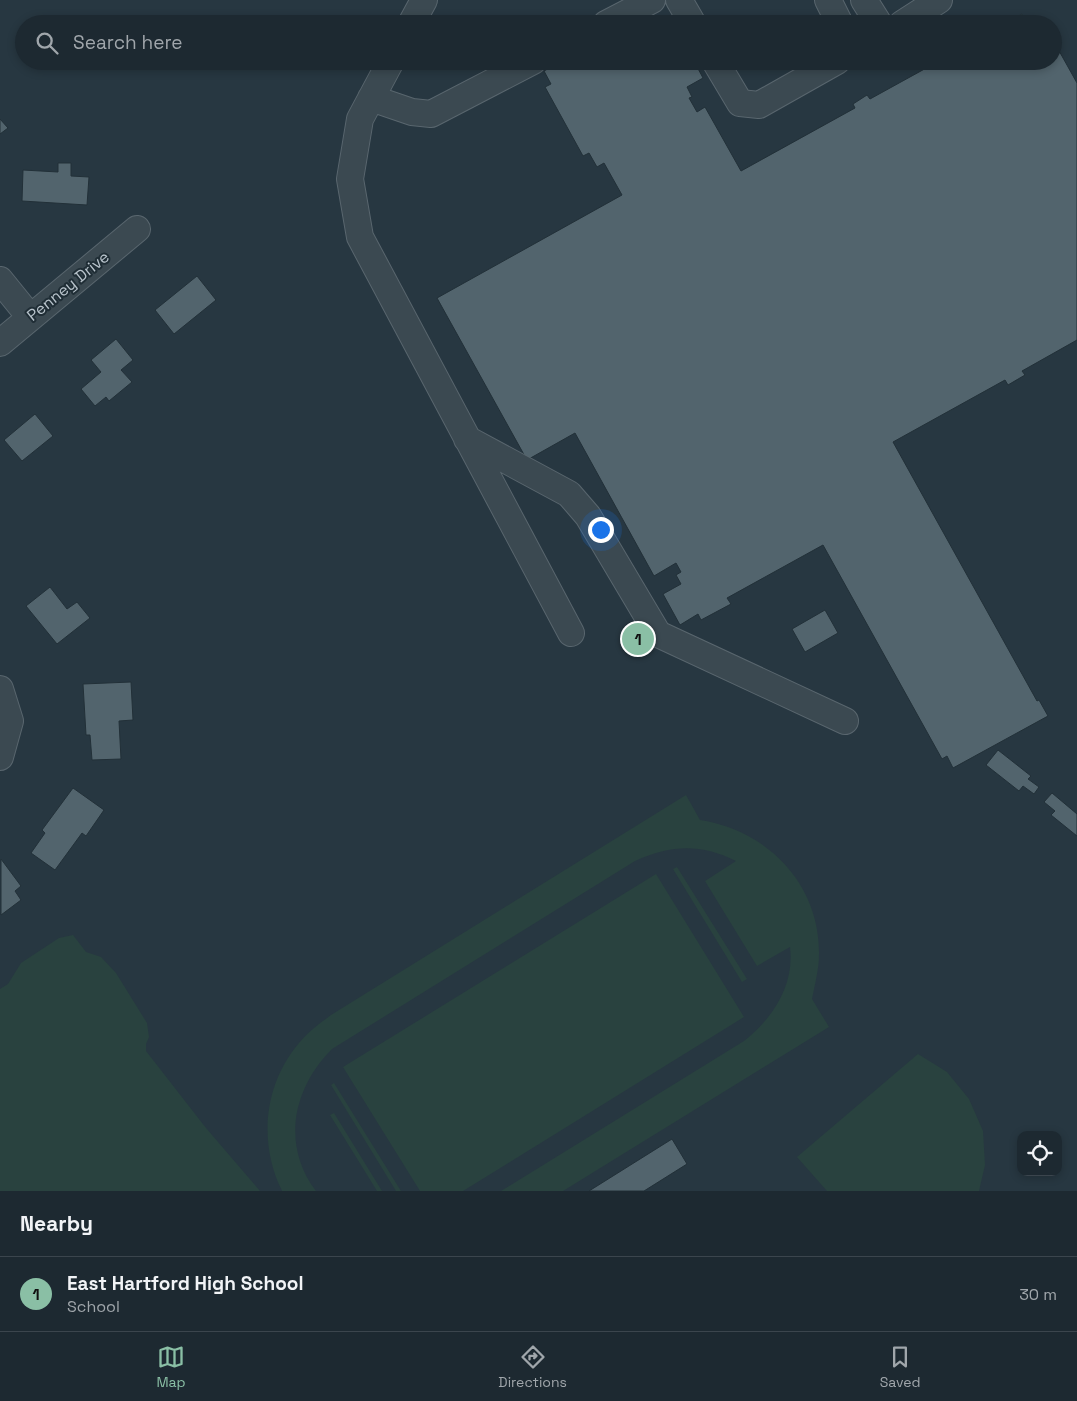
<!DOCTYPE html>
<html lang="en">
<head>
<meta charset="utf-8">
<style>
	:root { --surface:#1d2931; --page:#253139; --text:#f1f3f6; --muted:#a0a6ab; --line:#3b454d; --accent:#8abfa5 }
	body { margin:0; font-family:"Space Grotesk",sans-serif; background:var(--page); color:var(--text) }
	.controls { position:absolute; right:15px; bottom:15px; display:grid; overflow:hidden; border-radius:10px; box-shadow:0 2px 8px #0003 }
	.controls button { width:45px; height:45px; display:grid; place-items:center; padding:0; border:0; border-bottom:1px solid var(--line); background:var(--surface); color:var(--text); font:25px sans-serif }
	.you { position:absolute; left:600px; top:529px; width:18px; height:18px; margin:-12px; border:4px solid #fff; border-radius:50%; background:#1a73e8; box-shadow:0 0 0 8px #1a73e833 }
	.badge { display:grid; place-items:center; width:32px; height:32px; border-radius:50%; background:var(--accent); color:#111; font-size:16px; font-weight:700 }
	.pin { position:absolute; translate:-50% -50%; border:2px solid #fff; box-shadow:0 1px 5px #0006 }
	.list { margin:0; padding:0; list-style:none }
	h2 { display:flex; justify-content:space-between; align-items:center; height:65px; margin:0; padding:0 20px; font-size:21px }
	h2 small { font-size:16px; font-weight:400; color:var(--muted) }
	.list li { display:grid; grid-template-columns:32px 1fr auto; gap:15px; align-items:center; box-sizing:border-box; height:75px; padding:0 20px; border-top:1px solid var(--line) }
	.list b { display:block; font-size:19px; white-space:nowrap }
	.list p { margin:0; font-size:16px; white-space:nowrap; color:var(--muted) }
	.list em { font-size:16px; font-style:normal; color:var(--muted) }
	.icon { flex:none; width:28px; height:28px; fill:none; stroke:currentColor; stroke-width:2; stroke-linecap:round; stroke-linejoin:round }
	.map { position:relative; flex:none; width:1077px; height:1191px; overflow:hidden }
	.search { position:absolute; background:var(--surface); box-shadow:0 2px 8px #0003; left:15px; right:15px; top:15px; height:55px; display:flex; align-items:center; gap:12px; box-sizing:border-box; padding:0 18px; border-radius:28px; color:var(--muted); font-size:19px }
	.sheet { height:140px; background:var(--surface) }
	nav { display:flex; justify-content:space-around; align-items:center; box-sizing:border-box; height:70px; border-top:1px solid var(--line); background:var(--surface); font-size:14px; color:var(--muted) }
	nav a { display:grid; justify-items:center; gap:2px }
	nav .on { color:var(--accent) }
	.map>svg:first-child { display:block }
	.green { fill:#29423f }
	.building { fill:#52646d; stroke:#223038 }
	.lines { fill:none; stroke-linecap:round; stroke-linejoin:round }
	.minor-casing { stroke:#59666e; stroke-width:28 }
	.minor { stroke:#3b4951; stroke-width:26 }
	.labels { text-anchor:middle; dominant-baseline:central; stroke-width:4; stroke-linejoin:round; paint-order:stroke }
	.street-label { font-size:16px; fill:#b8c3cb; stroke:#202e36 }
</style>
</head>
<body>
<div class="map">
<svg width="1077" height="1191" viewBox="0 0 1077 1191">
	<rect width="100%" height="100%" fill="#273741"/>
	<!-- green -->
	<path class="green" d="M686 795 700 820C767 830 820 884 819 954 819 969 815 984 812 999L829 1027 563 1191H501L744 1041C772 1019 795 985 790 947L757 966 705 881 736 861C700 843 671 845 635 861L332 1049C293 1088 281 1145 316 1191H282C258 1143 264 1084 299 1043 308 1032 319 1024 331 1015Z
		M677 867 747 979 742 982 673 869Z
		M656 874 744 1017 463 1191H420L343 1067Z
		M73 935 86 952 101 957 116 973 147 1023 149 1037 146 1044V1051L206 1128 260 1191H0V989L8 984 21 963 59 938Z
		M918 1054 947 1072 969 1099 983 1131 985 1165 979 1191H827L797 1157Z
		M334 1083 401 1191H396L331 1085Z
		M334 1113 382 1191H377L330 1115Z"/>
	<!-- building -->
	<path class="building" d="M1022 14 1027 24H1005Z
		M643 16 648 24H629Z
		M1053 40 1077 83V340L1022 371 1025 375 1008 385 1005 380 893 442 1037 701 1039 700 1048 716 953 768 947 756 942 759 823 545 727 598 731 604 701 620 698 614 680 625 663 594 681 584 676 575 681 572 676 563 654 576 575 433 527 460 437 298 622 195 604 163 597 167 589 153 583 156 545 87 551 84 544 71 562 61H694L703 78 687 87 692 97 689 98 697 112 705 107 741 171 855 108 853 104 867 95 870 99 939 61H1053Z
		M0 119 8 128 0 134Z
		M58 163H71V176L89 177 87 205 22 201 23 170 58 172Z
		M197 276 216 300 174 334 155 310Z
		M116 339 133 360 121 370 132 382 109 401 106 397 95 406 81 389 101 372 91 360Z
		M35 414 53 436 22 461 4 440Z
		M50 587 67 609 77 602 90 618 57 644 26 606Z
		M825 610 838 633 805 652 792 629Z
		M131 682 133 720 119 721 121 759 92 760 90 735H86L83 684Z
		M998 750 1031 776 1028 779 1039 787 1034 794 1023 786 1019 791 986 765Z
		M73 788 104 810 86 836 82 833 55 870 31 853 45 833 42 830Z
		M1052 793 1077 814V836L1051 815 1055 811 1044 802Z
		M1 859 21 886 15 891 21 900 1 915Z
		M672 1139 687 1164 644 1191H589Z"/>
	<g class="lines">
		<!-- minor casing -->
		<g class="minor-casing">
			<path id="minor" d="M679 0 693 24
				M828 0 840 24
				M864 0 879 24
				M411 24 424 0
				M606 24 652 0
				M902 24 939 0
				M391 61 360 119 350 179 360 237 571 633
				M715 61 740 103 759 105 837 61
				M371 98 412 112 431 114 533 61
				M0 280 30 317
				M0 343 137 229
				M467 439 569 494 588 516 658 634 845 721
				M0 689 10 721 0 757"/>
		</g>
		<!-- minor -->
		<use href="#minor" class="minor"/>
	</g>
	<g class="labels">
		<!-- street labels -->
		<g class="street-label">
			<text transform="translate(68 286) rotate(-39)">Penney Drive</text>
		</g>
	</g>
</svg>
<div class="controls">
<button><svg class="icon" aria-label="locate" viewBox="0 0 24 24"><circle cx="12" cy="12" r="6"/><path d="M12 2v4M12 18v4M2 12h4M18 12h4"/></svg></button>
</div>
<div class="you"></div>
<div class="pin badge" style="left:638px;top:639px">1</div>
<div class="search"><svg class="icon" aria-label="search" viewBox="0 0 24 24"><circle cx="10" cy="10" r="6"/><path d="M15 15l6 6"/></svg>Search here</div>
</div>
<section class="sheet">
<h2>Nearby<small></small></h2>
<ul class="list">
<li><span class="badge">1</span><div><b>East Hartford High School</b><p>School</p></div><em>30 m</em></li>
</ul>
</section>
<nav>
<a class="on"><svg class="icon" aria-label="map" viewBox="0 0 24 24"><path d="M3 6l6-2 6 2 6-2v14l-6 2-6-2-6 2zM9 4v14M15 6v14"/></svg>Map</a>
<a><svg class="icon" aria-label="directions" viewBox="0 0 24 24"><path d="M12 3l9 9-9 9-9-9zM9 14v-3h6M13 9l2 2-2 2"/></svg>Directions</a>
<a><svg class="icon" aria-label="saved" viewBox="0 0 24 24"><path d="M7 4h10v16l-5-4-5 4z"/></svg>Saved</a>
</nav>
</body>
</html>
